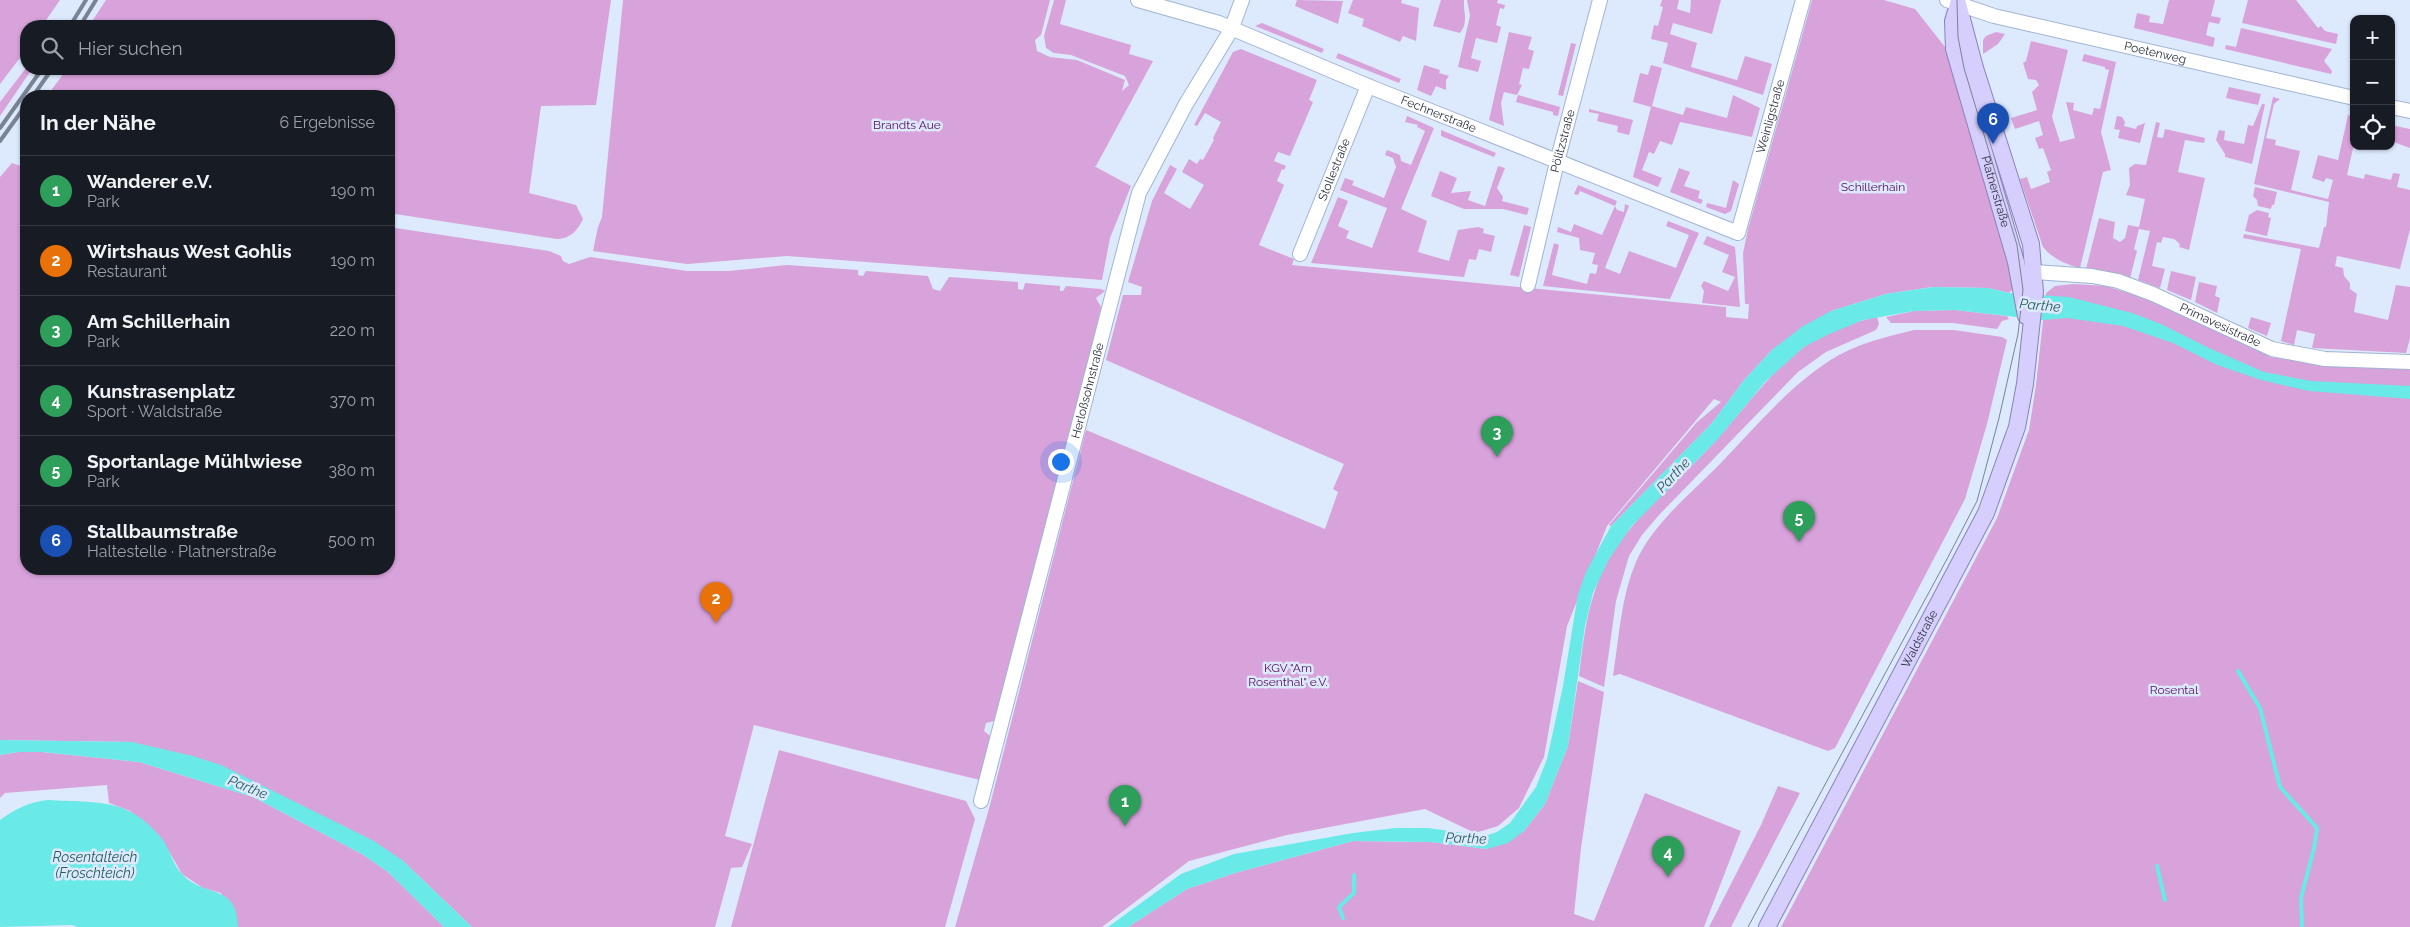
<!DOCTYPE html>
<html lang="de">
<head>
<meta charset="utf-8">
<style>
	:root { --surface:#171b24; --page:#242831; --text:#f1f3f6; --muted:#9ea1a6; --line:#363941; --accent:#8c9099 }
	body { margin:0; font-family:Raleway,sans-serif; background:var(--page); color:var(--text) }
	.controls { position:absolute; right:15px; top:15px; display:grid; overflow:hidden; border-radius:10px; box-shadow:0 1px 4px #0004 }
	.controls button { width:45px; height:45px; display:grid; place-items:center; padding:0; border:0; border-bottom:1px solid var(--line); background:var(--surface); color:var(--text); font:25px sans-serif }
	.you { position:absolute; left:1060px; top:461px; width:18px; height:18px; margin:-12px; border:4px solid #fff; border-radius:50%; background:#1a73e8; box-shadow:0 0 0 8px #1a73e833 }
	.badge { display:grid; place-items:center; width:32px; height:32px; border-radius:50%; background:var(--accent); color:#fff; font-size:16px; font-weight:700 }
	.pin { position:absolute; translate:-50% -41px; filter:drop-shadow(0 1px 2px #0008) }
	.pin::after { content:''; position:absolute; top:26px; width:18px; height:15px; background:inherit; clip-path:polygon(0 0,100% 0,50% 100%) }
	.list { margin:0; padding:0; list-style:none }
	h2 { display:flex; justify-content:space-between; align-items:center; height:65px; margin:0; padding:0 20px; font-size:21px }
	h2 small { font-size:16px; font-weight:400; color:var(--muted) }
	.list li { display:grid; grid-template-columns:32px 1fr auto; gap:15px; align-items:center; box-sizing:border-box; height:70px; padding:0 20px; border-top:1px solid var(--line) }
	.list b { display:block; font-size:19px; white-space:nowrap }
	.list p { margin:0; font-size:16px; white-space:nowrap; color:var(--muted) }
	.list em { font-size:16px; font-style:normal; color:var(--muted) }
	.icon { flex:none; width:28px; height:28px; fill:none; stroke:currentColor; stroke-width:2; stroke-linecap:round; stroke-linejoin:round }
	.map { position:relative; flex:none; width:2410px; height:927px; overflow:hidden }
	.search { position:absolute; background:var(--surface); box-shadow:0 1px 4px #0004; left:20px; top:20px; width:375px; height:55px; display:flex; align-items:center; gap:12px; box-sizing:border-box; padding:0 18px; border-radius:20px; color:var(--muted); font-size:19px }
	.panel { position:absolute; background:var(--surface); box-shadow:0 1px 4px #0004; left:20px; top:90px; width:375px; height:485px; border-radius:20px }
	.map>svg:first-child { display:block }
	.green { fill:#d8a2db }
	.water { fill:#69e9e7 }
	.lines { fill:none; stroke-linecap:round; stroke-linejoin:round }
	.stream { stroke:#69e9e7; stroke-width:4 }
	.minor-casing { stroke:#a0b4d3; stroke-width:16 }
	.major-casing { stroke:#8882b8; stroke-width:18 }
	.minor { stroke:#fff; stroke-width:14 }
	.major { stroke:#d6cefc; stroke-width:16 }
	.tram { stroke:#798393; stroke-width:1 }
	.rail { stroke:#798393; stroke-width:4 }
	.labels { text-anchor:middle; dominant-baseline:central; stroke-width:5; stroke-linejoin:round; paint-order:stroke }
	.street-label { font-size:12px; fill:#2a313e; stroke:#ddeafd }
	.park-label { font-size:12px; fill:#560a5d; stroke:#ddeafd }
	.water-label { font-size:14px; font-style:italic; fill:#255c5b; stroke:#ddeafd }
</style>
</head>
<body>
<div class="map">
<svg width="2410" height="927" viewBox="0 0 2410 927">
	<rect width="100%" height="100%" fill="#ddeafd"/>
	<!-- green -->
	<path class="green" d="M0 0H60L42 26H26V50L0 84Z
		M106 0H611L596 105 541 106 529 193 576 205 583 219C578 230 570 239 557 239L389 213V96H47L67 69H389V26H89Z
		M623 0H1050L1041 35 1035 40 1037 51 1050 57 1077 60 1125 80 1122 91 1129 85 1125 76 1071 55 1054 53 1046 48 1044 36 1054 0H1066L1060 24 1131 45 1129 54 1153 61 1096 166H1094L1131 186 1110 238 1102 280 787 256 687 264 593 251 598 227 602 217Z
		M1297 0 1343 1 1338 24 1295 6Z
		M1353 0H1402L1401 3 1419 8 1416 41 1403 36 1400 42 1362 26 1364 19 1348 13Z
		M1441 0H1464C1463 12 1469 22 1460 33L1433 26Z
		M1467 0H1498L1497 3 1505 5 1504 9 1500 8 1496 25 1501 27 1497 43 1476 38 1471 58 1481 61 1478 72 1458 67 1470 16Z
		M1662 0H1679L1677 9 1690 13 1691 0H1721L1712 34 1673 23 1670 34 1697 43 1691 67 1737 80 1745 56 1772 64 1763 95 1663 63 1668 43 1651 39 1654 25 1658 26 1663 7 1660 6Z
		M1812 0H1884L1915 9 1945 47 2005 244 2014 288 2009 293 1988 288 1932 287 1886 294 1831 311 1773 349 1744 380 1712 423 1611 526 1609 525 1697 422 1721 402 1714 399 1607 526 1567 626 1544 757 1519 808 1498 826 1475 833 1425 809 1287 835 1189 861 1102 927H955L990 805 1086 430 1325 529 1338 492 1333 489 1344 464 1106 360 1123 295H1141L1142 287 1128 282 1152 201 1170 165 1177 169 1164 193 1190 209 1204 185 1182 172 1189 159 1197 164 1200 159 1203 160 1214 140 1213 138 1221 122 1205 113 1197 126 1194 125 1233 52 1241 49 1317 80 1309 100 1313 102 1290 156 1278 152 1274 161 1286 166 1284 170 1282 169 1277 181 1284 185 1259 245 1294 259 1292 265 1726 307V317L1748 319 1749 304H1745L1743 253 1748 229Z
		M2169 0H2215L2211 16 2221 18 2219 24 2209 22 2206 35 2215 38 2213 47 2134 28 2137 13 2150 16 2149 22 2163 24Z
		M2248 0H2296L2318 28 2321 26 2325 31 2338 34 2336 44 2242 23Z
		M1262 23 1324 49 1322 53 1255 26Z
		M2241 28 2332 49 2324 61 2332 71 2331 74 2225 49 2226 45 2236 47Z
		M1509 32 1532 37 1528 49 1534 51 1529 69 1523 68 1519 84 1522 85 1517 95 1504 92 1501 103 1504 126 1489 120Z
		M1996 32 2005 34 1998 44 1983 54V40L1986 36Z
		M2031 41 2068 50 2052 117 2060 142 2075 138 2066 102 2074 103 2073 110 2092 115 2094 108 2100 109 2109 70 2105 69V67L2082 61 2084 54 2116 62 2101 132 2111 170 2103 172 2080 268C2065 264 2053 259 2043 247L2020 179 2027 177 2031 189 2050 182 2047 172 2051 170 2043 148 2039 149 2035 138 2043 135 2039 121 2015 129 2011 118 2037 110 2032 92 2039 85 2036 80 2028 79 2023 63 2026 61Z
		M1571 43 1576 44 1563 96 1558 95Z
		M1338 53 1401 79 1399 83 1336 58Z
		M1424 65 1440 70 1439 73 1449 76 1446 80V90L1436 86 1431 96 1417 90Z
		M1651 65 1662 68 1652 106 1683 115 1686 107 1727 118 1733 95 1760 108 1752 137 1680 122 1672 145 1660 141 1654 154 1649 152 1642 170 1662 178 1658 187 1633 177 1651 107 1633 102 1640 73 1648 75Z
		M26 68 32 69 0 116V102Z
		M2229 87 2261 94 2258 105 2226 98Z
		M1518 95 1560 107 1558 116 1553 115V112L1516 102Z
		M2273 97 2280 99 2274 104 2266 138 2276 140 2275 145 2300 151 2291 190 2328 199 2333 180 2326 178 2324 182 2312 178 2318 155 2338 160 2348 115 2354 116V144L2347 175 2364 179 2365 174 2391 180 2393 173 2400 174 2397 187 2410 190V229L2400 269 2337 256 2335 266 2343 268 2344 276 2350 283V289L2357 294 2354 312 2388 320 2396 285 2410 287V338L2406 353 2312 348 2315 334 2297 330 2294 345 2281 341 2301 249 2243 238 2244 234 2319 248 2324 227H2326L2329 202 2254 184Z
		M2262 104H2265L2252 164 2225 157V154L2216 140 2219 130 2225 131 2224 140 2244 144 2248 125 2253 126Z
		M1589 109 1633 120 1629 135 1617 132 1618 126 1597 121 1599 114 1589 112Z
		M1407 116 1434 128 1401 209 1427 221 1418 252 1449 261 1458 230 1478 227 1484 229 1483 233 1495 236 1491 252 1479 249 1476 260 1469 259 1464 277 1311 263 1338 197 1348 201 1338 226 1349 231 1346 238 1372 248 1387 208 1340 190 1345 178 1354 181 1352 185 1384 198 1396 167 1393 158 1385 155 1387 150 1400 155 1401 161 1411 165 1425 131 1417 127 1418 125 1405 122Z
		M2117 116 2122 117 2125 122 2124 126 2136 129 2137 126 2145 123 2140 143 2118 138 2120 130 2114 129Z
		M2156 122 2160 123 2157 137 2163 138 2165 129 2205 138 2204 143 2185 140 2178 172 2205 178 2189 250 2179 247 2180 244 2174 239 2163 237 2161 243 2157 242 2152 266 2165 269 2160 288 2138 280 2150 231 2139 229 2134 249 2137 251 2130 278 2086 269 2099 218 2115 222 2113 238 2120 242 2125 238 2128 225 2139 227 2145 199 2126 195 2130 185 2129 168 2135 164 2146 165Z
		M2391 125 2410 129V148L2391 141Z
		M1441 130 1496 153 1494 157 1441 136Z
		M12 163 26 168V569H389V227L549 251 561 256 563 261 569 264 590 257 687 271H729L787 265 858 270V275L863 276 866 271 928 276 933 289 940 291 949 277 1018 282V289L1023 290 1025 283 1060 286V291H1063L1066 286 1101 289 1105 291 1096 298 1101 307 1094 337 994 721 986 723 984 731 990 736 980 780 754 725 725 836 752 844 742 867 731 868 715 927H472L402 860 132 742 0 740V177Z
		M1498 166 1505 168 1497 188 1503 197 1502 201 1529 208 1527 215 1503 209H1464L1431 196 1440 171 1457 178 1451 193 1471 191 1468 200 1485 206Z
		M1679 168 1690 172 1684 186 1700 191 1698 198 1703 200 1701 204 1670 192Z
		M1733 180 1739 184 1731 211 1725 214 1706 207 1707 203 1726 208Z
		M1578 185 1617 201 1615 206 1617 210 1624 212 1625 204 1629 206 1605 268 1620 274 1629 251 1676 268 1689 235 1666 226 1668 221 1699 233 1670 299 1543 286 1554 243 1559 245 1552 275 1587 284 1590 273 1596 274 1598 265 1592 264 1595 253 1580 250 1579 238 1557 232 1558 227 1571 232 1574 224 1602 235 1615 206 1580 191 1578 195 1574 194Z
		M2255 187 2277 192 2274 205H2272L2271 209 2258 206 2257 200 2253 196Z
		M2257 210 2269 213 2268 217 2271 218 2267 236 2245 231 2249 215Z
		M1524 225 1531 227 1519 277 1510 275Z
		M1707 236 1735 247 1740 307 1702 303 1704 291 1701 286 1704 281 1728 291 1735 277 1722 272 1729 255 1703 244Z
		M2171 271 2196 277 2191 300 2167 290Z
		M2199 282 2217 286 2215 296 2220 298 2217 313 2195 302Z
		M2074 284 2106 286 2172 307 2271 357 2328 366 2410 367V927H1781L1997 518 2029 430 2036 385 2046 293 2055 286Z
		M1955 310 2007 316 2009 319 2002 321 1997 329 1953 323H1891L1886 317 1914 311Z
		M1877 317 1879 324 1876 330 1826 352 1798 372 1659 515 1642 535 1629 556 1616 601 1604 687 1579 676C1584 635 1588 596 1609 559 1636 512 1683 478 1718 438 1746 407 1770 372 1804 347 1824 332 1853 322 1877 317Z
		M2251 317 2271 323 2267 336 2248 328Z
		M1914 330H1954L2002 337 2007 340 1987 424 1965 499 1835 748 1828 751 1620 674 1613 676C1619 638 1621 597 1636 562 1652 525 1689 495 1717 467 1753 430 1786 389 1829 361 1855 344 1885 337 1914 330Z
		M1578 681 1604 692 1581 848 1574 914 1594 921 1645 793 1741 831 1704 927H1128L1187 889 1235 873 1353 841 1431 842 1487 849 1524 831 1545 804 1568 746Z
		M779 750 966 801 975 819 945 927H731Z
		M18 752H42L139 762 253 797 362 854 388 872 444 927H238L221 893 203 888 182 874 164 843 130 811 109 803 107 785 5 793 0 798V755Z
		M1778 786 1800 793 1731 927H1709L1761 825Z"/>
	<!-- water -->
	<path class="water" d="M1933 287 1988 288 2009 293 2069 297 2132 313 2161 324 2209 348 2264 372 2311 381 2410 386V399L2309 391 2261 380 2217 365 2173 343 2123 326 2067 318 2043 320 1955 310 1914 311 1863 320 1827 335 1804 347 1765 382 1718 439 1631 527 1609 559 1593 593 1585 626 1568 746 1545 804 1524 831 1508 843 1487 849 1431 842 1353 841 1235 873 1187 889 1128 927H1108L1181 874 1234 854 1353 833 1396 828H1428L1485 836 1497 832 1510 823 1536 787 1547 759 1563 686 1578 594 1586 572 1611 526 1712 423 1744 380 1773 349 1803 326 1831 311 1886 294Z
		M0 740 132 742 193 756 221 765 374 841 402 860 472 927H444L388 872 362 854 253 797 139 762 42 752H18L0 755Z
		M48 800C98 803 129 797 163 840 170 850 173 865 182 874 205 899 237 882 238 927H77L72 925 0 927V820C16 809 28 802 48 800Z"/>
	<g class="lines">
		<!-- stream -->
		<path class="stream" d="M2238 671 2260 708 2280 787 2317 828 2314 848 2301 898 2302 927
			M2157 866 2165 900
			M1343 918 1339 907 1354 893V875"/>
		<!-- minor casing -->
		<g class="minor-casing">
			<g id="minor">
				<path id="s1" d="M1138 0 1219 23 1368 86 1738 233 1803 0"/>
				<path id="s2" d="M1947 0 1994 16 2354 98"/>
				<path d="M2391 107 2410 111"/>
				<path id="s3" d="M1300 254 1368 86"/>
				<path id="s4" d="M2035 272 2092 276 2118 281 2153 294 2272 349 2325 359 2410 362"/>
				<path id="s5" d="M1528 285 1557 162 1600 0"/>
				<path id="s6" d="M981 801 1139 193 1186 104 1231 30 1242 0"/>
			</g>
		</g>
		<!-- major casing -->
		<g class="major-casing">
			<g id="major">
				<path id="s7" d="M1957 8 1953 21 1954 49 2016 262 2026 316"/>
				<path id="s8" d="M1767 927 1986 513 2017 427 2025 384 2035 292 2031 244 1975 68 1958 4"/>
			</g>
		</g>
		<!-- minor -->
		<use href="#minor" class="minor"/>
		<!-- major -->
		<use href="#major" class="major"/>
		<!-- tram -->
		<path class="tram" d="M1748 927 1947 559 1977 501 1999 418 2018 334 2023 290 2017 245 1964 68 1958 37 1957 0"/>
		<!-- rail -->
		<path class="rail" d="M70 26 86 0
			M80 26 96 0
			M33 96 52 69
			M0 128 42 69
			M0 141 26 105"/>
	</g>
	<g class="labels">
		<!-- street labels -->
		<g class="street-label">
			<text stroke="none"><textPath href="#s2" startOffset="215">Poetenweg</textPath></text>
			<text stroke="none"><textPath href="#s1" startOffset="322">Fechnerstraße</textPath></text>
			<text stroke="none"><textPath href="#s1" startOffset="765">Weinligstraße</textPath></text>
			<text stroke="none"><textPath href="#s5" startOffset="148">Pölitzstraße</textPath></text>
			<text stroke="none"><textPath href="#s3" startOffset="91">Stollestraße</textPath></text>
			<text stroke="none"><textPath href="#s7" startOffset="190">Platnerstraße</textPath></text>
			<text stroke="none"><textPath href="#s4" startOffset="195">Primavesistraße</textPath></text>
			<text stroke="none"><textPath href="#s6" startOffset="424">Herloßsohnstraße</textPath></text>
			<text stroke="none"><textPath href="#s8" startOffset="326">Waldstraße</textPath></text>
		</g>
		<!-- park labels -->
		<g class="park-label">
			<text x="907" y="125">Brandts Aue</text>
			<text x="1873" y="187">Schillerhain</text>
			<text x="1288" y="668">KGV "Am<tspan x="1288" dy="14">Rosenthal" e.V.</tspan></text>
			<text x="2174" y="690">Rosental</text>
		</g>
		<!-- water labels -->
		<g class="water-label">
			<text transform="translate(2040 305) rotate(5)">Parthe</text>
			<text transform="translate(1673 475) rotate(-47)">Parthe</text>
			<text transform="translate(248 787) rotate(22)">Parthe</text>
			<text transform="translate(1466 838) rotate(2)">Parthe</text>
			<text x="95" y="857">Rosentalteich<tspan x="95" dy="16">(Froschteich)</tspan></text>
		</g>
	</g>
</svg>
<div class="controls">
<button>+</button>
<button>−</button>
<button><svg class="icon" aria-label="locate" viewBox="0 0 24 24"><circle cx="12" cy="12" r="6"/><path d="M12 2v4M12 18v4M2 12h4M18 12h4"/></svg></button>
</div>
<div class="you"></div>
<div class="pin badge" style="left:1125px;top:826px;background:#2e9e5b">1</div>
<div class="pin badge" style="left:716px;top:623px;background:#e8710a">2</div>
<div class="pin badge" style="left:1497px;top:457px;background:#2e9e5b">3</div>
<div class="pin badge" style="left:1668px;top:877px;background:#2e9e5b">4</div>
<div class="pin badge" style="left:1799px;top:542px;background:#2e9e5b">5</div>
<div class="pin badge" style="left:1993px;top:144px;background:#1a4fb4">6</div>
<div class="search"><svg class="icon" aria-label="search" viewBox="0 0 24 24"><circle cx="10" cy="10" r="6"/><path d="M15 15l6 6"/></svg>Hier suchen</div>
<section class="panel">
<h2>In der Nähe<small>6 Ergebnisse</small></h2>
<ul class="list">
<li><span class="badge" style="background:#2e9e5b">1</span><div><b>Wanderer e.V.</b><p>Park</p></div><em>190 m</em></li>
<li><span class="badge" style="background:#e8710a">2</span><div><b>Wirtshaus West Gohlis</b><p>Restaurant</p></div><em>190 m</em></li>
<li><span class="badge" style="background:#2e9e5b">3</span><div><b>Am Schillerhain</b><p>Park</p></div><em>220 m</em></li>
<li><span class="badge" style="background:#2e9e5b">4</span><div><b>Kunstrasenplatz</b><p>Sport · Waldstraße</p></div><em>370 m</em></li>
<li><span class="badge" style="background:#2e9e5b">5</span><div><b>Sportanlage Mühlwiese</b><p>Park</p></div><em>380 m</em></li>
<li><span class="badge" style="background:#1a4fb4">6</span><div><b>Stallbaumstraße</b><p>Haltestelle · Platnerstraße</p></div><em>500 m</em></li>
</ul>
</section>
</div>
</body>
</html>
